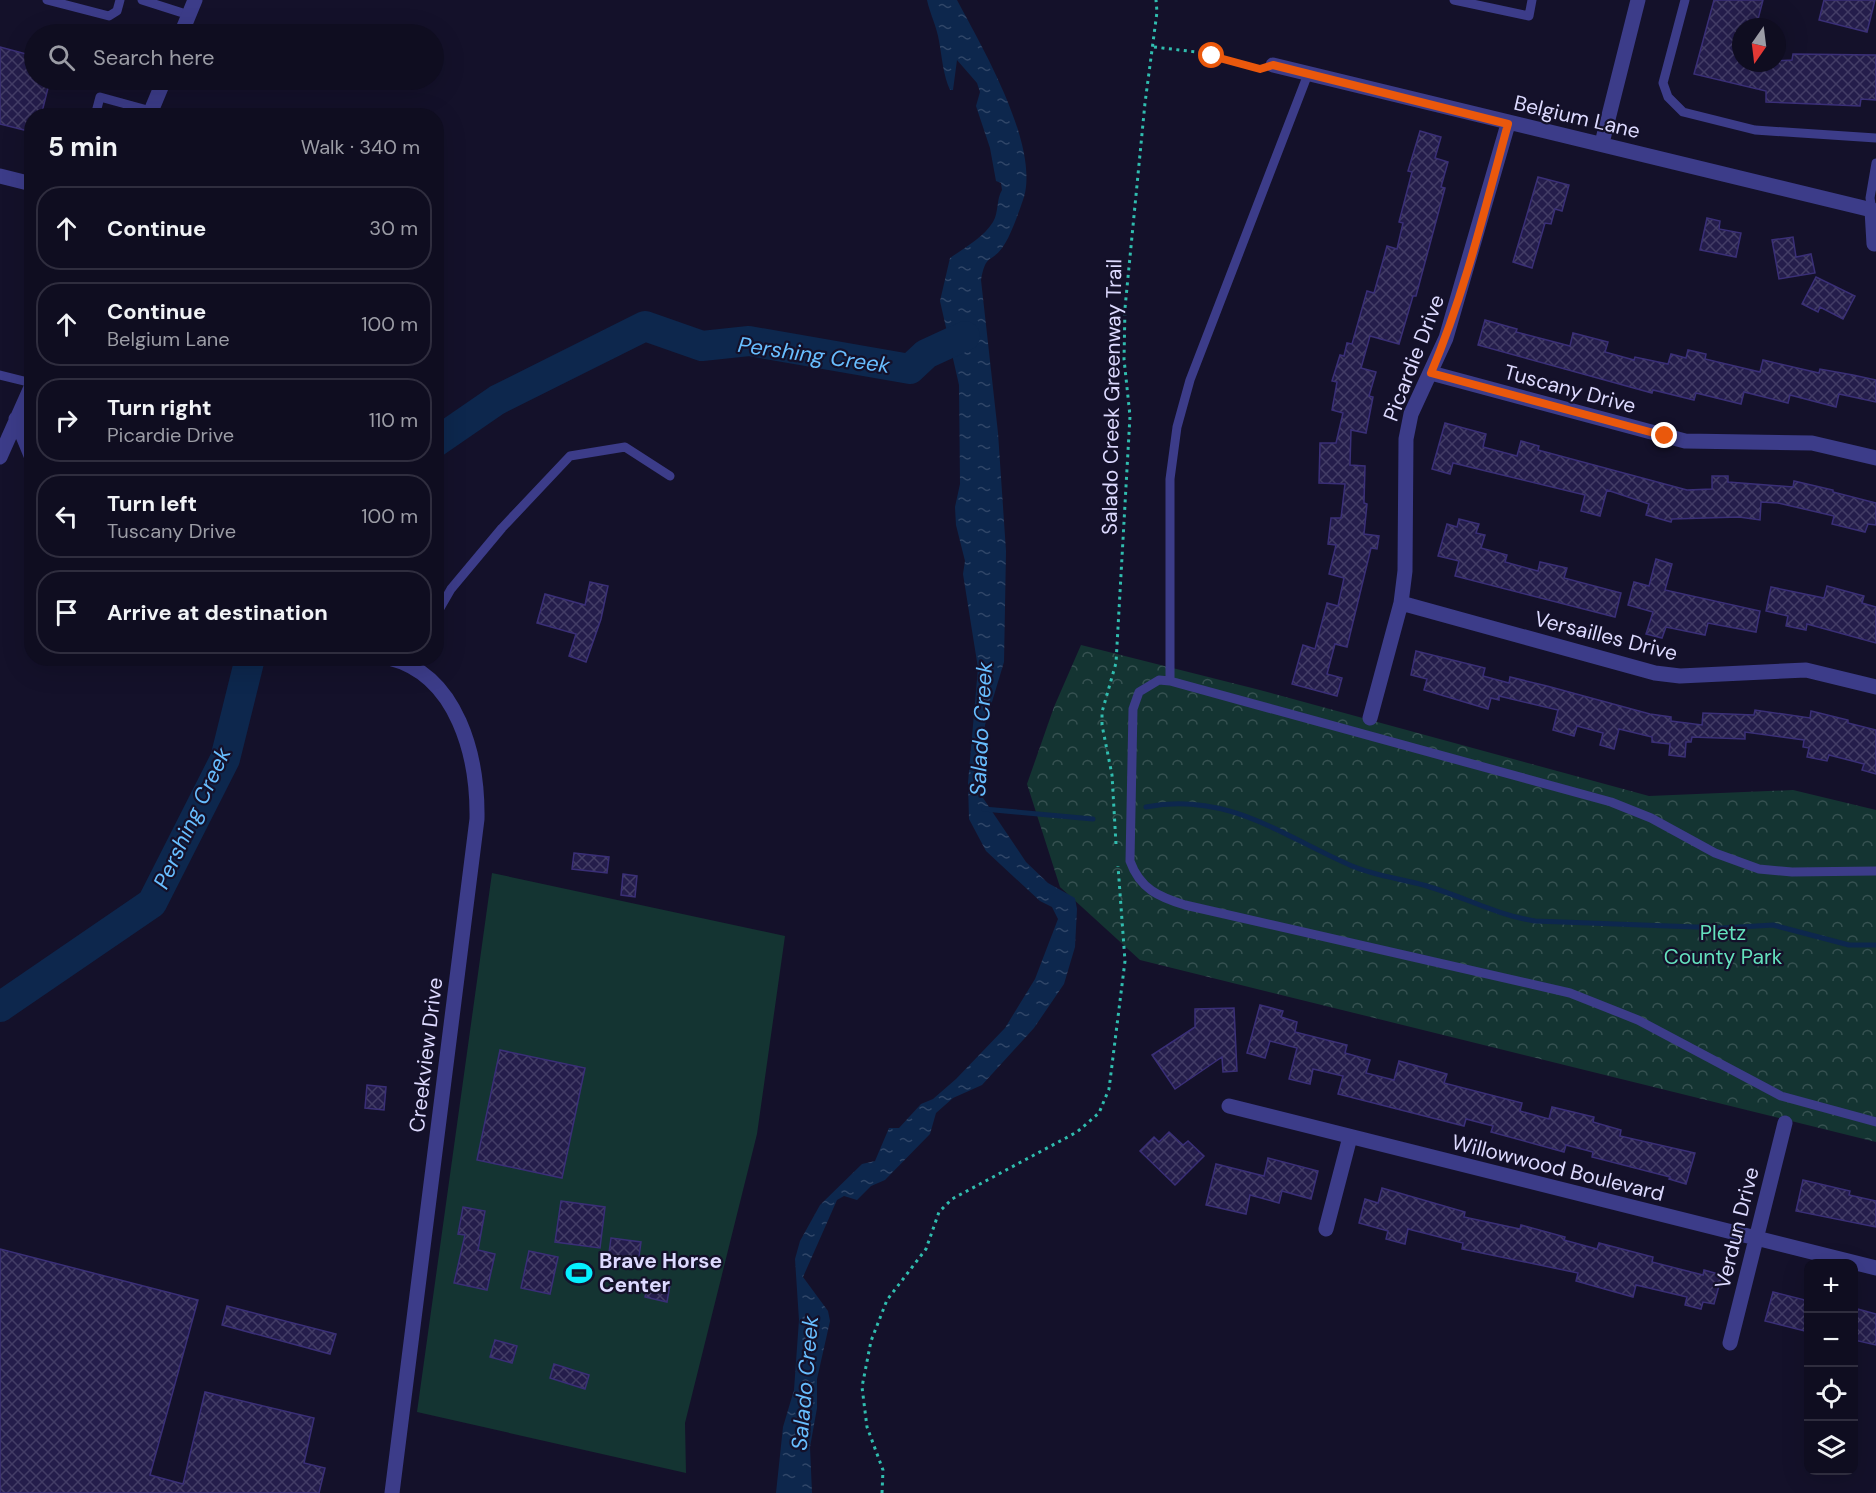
<!DOCTYPE html>
<html lang="en">
<head>
<meta charset="utf-8">
<style>
	:root { --surface:#0f0d20; --page:#1d1b2d; --text:#f1f3f6; --muted:#9b9ca5; --line:#2f2d3e }
	body { margin:0; font-family:"DM Sans",sans-serif; background:var(--page); color:var(--text) }
	.controls { position:absolute; right:18px; bottom:18px; display:grid; overflow:hidden; border-radius:12px; box-shadow:0 6px 24px #0002 }
	.controls button { width:54px; height:54px; display:grid; place-items:center; padding:0; border:0; border-bottom:2px solid var(--line); background:var(--surface); color:var(--text); font:30px sans-serif }
	.compass { position:absolute; left:1732px; top:18px; width:54px; height:54px; border-radius:50%; background:var(--surface); box-shadow:0 6px 24px #0002; rotate:194deg }
	.stop { position:absolute; width:18px; height:18px; margin:-14px; border:4px solid #ea580c; border-radius:50%; background:#fff }
	.stop.end { background:#ea580c; border-color:#fff; box-shadow:0 2px 6px #0008 }
	.list { margin:0; padding:0; list-style:none }
	h2 { display:flex; justify-content:space-between; align-items:center; height:78px; margin:0; padding:0 24px; font-size:26px }
	h2 small { font-size:20px; font-weight:400; color:var(--muted) }
	.list li { display:grid; grid-template-columns:39px 1fr auto; gap:18px; align-items:center; box-sizing:border-box; height:84px; margin:0 12px 12px; padding:0 12px; border:2px solid var(--line); border-radius:24px }
	.list b { display:block; font-size:22px; white-space:nowrap }
	.list p { margin:0; font-size:20px; white-space:nowrap; color:var(--muted) }
	.list em { font-size:20px; font-style:normal; color:var(--muted) }
	.icon { flex:none; width:33px; height:33px; fill:none; stroke:currentColor; stroke-width:2; stroke-linecap:round; stroke-linejoin:round }
	.map { position:relative; flex:none; width:1876px; height:1493px; overflow:hidden }
	.search { position:absolute; background:var(--surface); box-shadow:0 6px 24px #0002; left:24px; top:24px; width:420px; height:66px; display:flex; align-items:center; gap:15px; box-sizing:border-box; padding:0 21px; border-radius:33px; color:var(--muted); font-size:22px }
	.panel { position:absolute; background:var(--surface); box-shadow:0 6px 24px #0002; left:24px; top:108px; width:420px; height:558px; border-radius:24px }
	.map>svg:first-child { display:block }
	.park { fill:url(#park-crowns) }
	.pitch { fill:#143432 }
	.water { fill:url(#water-ripples) }
	.lines { fill:none; stroke-linecap:round; stroke-linejoin:round }
	.stream { stroke:#0d274d; stroke-width:5 }
	.river { stroke:#0d274d; stroke-width:30 }
	.building { fill:url(#building-cross-hatch); stroke:#3a2f77; stroke-width:1.5 }
	.path { stroke:#30bdaf; stroke-width:3; stroke-dasharray:3 4.5; stroke-linecap:butt }
	.service { stroke:#3c3c89; stroke-width:9 }
	.minor { stroke:#3c3c89; stroke-width:15 }
	.route { stroke:#ea580c; stroke-width:8 }
	.labels { text-anchor:middle; dominant-baseline:central; stroke-width:4.5; stroke-linejoin:round; paint-order:stroke }
	.street-label { font-size:21px; fill:#dddaff; stroke:#14112a }
	.park-label { font-size:21px; fill:#64e1bd; stroke:#14112a }
	.poi-label { font-size:21px; font-weight:bold; fill:#dddaff; stroke:#14112a; text-anchor:start }
	.water-label { font-size:22px; font-style:italic; fill:#68beff; stroke:#14112a }
</style>
</head>
<body>
<div class="map">
<svg width="1876" height="1493" viewBox="0 0 1876 1493">
	<defs>
		<pattern id="park-crowns" width="20" height="18" patternUnits="userSpaceOnUse" patternTransform="scale(1.5)"><rect width="20" height="18" fill="#143432"/><path d="M2 6a3 3 0 1 1 6 0M12 15a3 3 0 1 1 6 0" fill="none" stroke="#365151"/></pattern>
		<pattern id="water-ripples" width="26" height="14" patternUnits="userSpaceOnUse" patternTransform="scale(1.5)"><rect width="26" height="14" fill="#0d274d"/><path d="M2 4q2-2 4 0t4 0M15 11q2-2 4 0t4 0" fill="none" stroke="#304668"/></pattern>
		<pattern id="building-cross-hatch" width="8" height="8" patternUnits="userSpaceOnUse" patternTransform="scale(1.5)"><rect width="8" height="8" fill="#241d4b"/><path d="M0 0l8 8M0 8l8-8" fill="none" stroke="#433d66"/></pattern>
	</defs>
	<rect width="100%" height="100%" fill="#14112a"/>
	<!-- park -->
	<path class="park" d="M1081 645 1256 689 1649 796 1793 790 1876 810V1142L1140 960 1060 887 1027 784 1054 707Z"/>
	<!-- pitch -->
	<path class="pitch" d="M492 873 785 936 757 1134 685 1423 686 1473 417 1412Z"/>
	<!-- water -->
	<path class="water" d="M927 0H957C982 47 1039 144 1024 197 1020 209 1010 238 1002 248 990 264 986 253 981 280L998 433 1006 551 1004 662 985 725 981 795 1026 862 1048 883 1075 898 1077 909 1075 947 1064 984 1034 1028 982 1085 953 1098 936 1113 930 1134 885 1180 871 1186 857 1200 844 1196 837 1200 803 1277 828 1311 830 1321 817 1379V1408L810 1447 812 1493H776L783 1427 794 1390 799 1320 795 1259 800 1241 820 1205 862 1164 875 1161 889 1128H899L921 1104 933 1099 956 1079 1005 1028 1035 979 1058 919 1052 907 1040 901 986 851 969 819 968 783 978 668 963 574 965 561 956 525 955 507 960 484 959 385 940 301 950 258C964 248 984 237 993 222 999 212 996 200 1002 190L1001 183 996 181 990 148 976 106 980 92 977 83 957 60 953 90H950C943 75 942 57 939 41 937 27 930 14 927 0Z"/>
	<g class="lines">
		<!-- stream -->
		<path class="stream" d="M1146 807C1226 791 1283 836 1352 866 1375 876 1403 879 1427 886 1464 897 1497 915 1535 921L1723 928 1773 925 1849 945H1876
			M984 809 1093 819"/>
		<!-- river -->
		<path class="river" d="M436 442 497 400 645 326 702 346 749 341 910 369 926 354 965 336
			M0 1007 152 903 225 759 250 658"/>
	</g>
	<!-- building -->
	<path class="building" d="M1714 0H1763L1756 27H1741V63L1792 60 1793 54 1876 55V100L1861 99 1860 106 1766 102V91L1694 74Z
		M1824 0H1875L1867 32 1819 20Z
		M0 47 34 56V80H50L41 116H32V132L0 124Z
		M1420 131 1441 137 1435 158 1448 162 1441 187 1445 188 1416 296H1413L1399 344 1370 336 1361 368 1376 372 1369 396 1373 397 1366 433 1351 430 1350 465 1365 466 1364 503 1367 504 1364 534 1379 536 1377 549 1371 548 1347 647 1335 644 1327 674 1342 678 1337 696 1292 684 1303 645 1315 649 1327 603 1338 606 1344 578 1329 574 1336 545 1328 544 1331 518H1341L1345 484 1319 483 1320 443H1336L1343 413 1332 410 1337 382 1332 381 1340 355 1344 356 1347 343 1352 344 1367 291 1374 293 1387 246 1397 249 1403 223 1399 222 1412 172 1408 171Z
		M1538 177 1569 185 1562 211 1555 209 1551 224 1545 223 1532 268 1513 262Z
		M1707 218 1720 221 1719 229 1741 233 1736 257 1700 250Z
		M1793 237 1796 257 1811 254 1815 273 1779 279 1772 240Z
		M1816 277 1855 296 1843 319 1820 307 1818 312 1802 304Z
		M1485 320 1517 329 1516 332 1570 346 1573 333 1608 342 1605 352 1634 360 1635 357 1668 364 1671 354 1686 358 1688 350 1706 354 1705 359 1760 372 1763 360 1819 373 1820 369 1853 375 1876 380V402L1839 394 1836 407 1790 395 1788 403 1744 392 1741 404 1696 393 1694 400 1653 390 1652 393 1478 345Z
		M1445 423 1486 434 1483 447 1517 456 1521 441 1539 446 1538 450 1687 490 1712 489V476H1728V482L1793 487 1794 481 1833 490V492L1876 503V525L1868 524 1865 532 1832 524 1834 516 1778 503 1761 502 1760 520 1739 517 1672 519 1671 522 1646 515 1649 504 1607 490 1600 516 1581 511 1585 495 1453 463 1450 474 1432 469Z
		M1459 519 1479 524 1476 533 1485 535 1481 548 1507 555 1505 562 1538 571 1540 562 1567 568 1564 578 1621 593 1615 617 1455 576 1459 561 1438 556 1447 524 1457 527Z
		M1656 559 1672 564 1665 590 1760 611 1756 632 1708 623 1705 635 1666 627 1662 638 1646 634 1653 612 1628 605 1634 582 1649 586Z
		M590 582 608 586 601 619 586 662 569 656 576 634 537 623 545 594 585 605Z
		M1827 586 1864 596 1862 603 1876 607V643L1807 624 1806 630 1786 626 1788 616 1766 611 1771 587 1824 598Z
		M1416 651 1485 668 1483 676 1509 683 1510 677 1547 686 1650 714 1671 717V721L1702 725 1703 713 1754 715 1755 710 1810 718 1811 711 1848 720V723L1876 730V774L1862 770 1864 764 1829 755 1827 761 1807 757 1809 748 1803 747 1804 740 1745 732V739L1692 737 1691 742H1686L1685 757 1669 755 1670 744 1652 742V737L1619 729 1614 749 1600 745 1603 733 1577 726 1574 736 1553 730 1558 710 1499 696V700L1491 698 1488 709 1424 690 1427 679 1411 675Z
		M574 853 609 857 607 873 572 869Z
		M623 874 637 876 635 897 621 895Z
		M1260 1005 1283 1011 1281 1017 1297 1022 1295 1032 1347 1045 1345 1053 1370 1060 1366 1073 1394 1080 1399 1061 1447 1074 1444 1083 1522 1103 1520 1111 1549 1119 1552 1107 1594 1117 1593 1122 1621 1130 1620 1136 1695 1153 1686 1184 1669 1179 1670 1177 1592 1157 1593 1152 1566 1145 1564 1152 1491 1132 1493 1126 1466 1119 1464 1126 1338 1094 1343 1076 1313 1069 1310 1084 1289 1079 1297 1048 1270 1041 1265 1058 1247 1053Z
		M1234 1008 1237 1071 1223 1072 1222 1057 1175 1089 1152 1055 1195 1027V1009Z
		M500 1050 585 1068 562 1178 477 1160Z
		M367 1085 386 1087 384 1110 365 1108Z
		M1169 1132 1183 1145 1188 1141 1204 1156 1175 1185 1140 1151 1154 1137 1159 1142Z
		M1268 1158 1318 1171 1311 1199 1282 1191 1279 1203 1250 1195 1246 1214 1206 1205 1216 1164 1264 1176Z
		M1803 1180 1850 1191 1849 1195 1876 1201V1227L1796 1211Z
		M1382 1188 1465 1212 1464 1217 1520 1229 1521 1225 1565 1237 1564 1240 1597 1249 1599 1243 1653 1257 1652 1262 1703 1275 1704 1270 1722 1275 1714 1304 1703 1302 1701 1309 1685 1305 1687 1297 1636 1285 1633 1297 1576 1281 1578 1273 1462 1249 1463 1243 1408 1229 1405 1244 1386 1239 1388 1231 1359 1223 1365 1199 1378 1203Z
		M561 1201 605 1207 600 1248 555 1242Z
		M463 1207 485 1211 478 1250 495 1254 487 1290 454 1283 465 1235 458 1234Z
		M611 1238 641 1242 638 1264 608 1260Z
		M0 1249 198 1300 150 1475 183 1484 205 1392 314 1418 304 1463 325 1468 319 1493H0Z
		M529 1251 558 1257 550 1294 521 1288Z
		M649 1280 670 1285 667 1302 645 1297Z
		M1773 1292 1809 1301V1332L1765 1321Z
		M227 1306 336 1334 330 1354 222 1325Z
		M1854 1308 1876 1314V1345L1854 1340Z
		M495 1340 517 1346 512 1363 490 1357Z
		M554 1364 589 1375 585 1389 550 1378Z"/>
	<g class="lines">
		<!-- path -->
		<path class="path" d="M1154 47 1205 53 1260 69
			M1116 844 1112 775 1102 725V712L1116 663 1130 416 1124 359 1125 308 1145 103 1157 12 1156 0
			M882 1493 883 1470 867 1427 862 1387 871 1341 887 1300 926 1249 939 1212 952 1199 1077 1132 1099 1113 1109 1089 1125 961 1118 866"/>
		<!-- service -->
		<path class="service" d="M47 0 109 16 117 11 120 0
			M142 0 189 15
			M1454 0 1529 16 1532 0
			M1685 0 1663 83 1668 97 1683 112 1755 130 1876 138
			M95 116 100 97 151 111
			M1872 210 1870 198 1876 163
			M0 375 32 383
			M436 615 451 589 502 528 570 456 625 447 670 476
			M1170 681V479L1177 427 1190 380 1308 74
			M1876 871 1792 872 1759 869 1715 853 1651 818 1611 802 1170 681 1159 680 1139 692 1133 709 1130 861C1140 889 1159 897 1185 905L1570 993 1638 1020 1781 1096 1876 1122"/>
		<!-- minor -->
		<path class="minor" d="M181 34 195 0
			M1273 65 1876 211
			M149 116 164 80
			M1602 143 1638 0
			M0 176 32 184
			M1872 210 1874 244
			M1431 373 1685 441 1812 443 1876 458
			M16 419 32 458
			M0 457 32 385
			M1401 603 1655 673 1680 676 1806 670 1876 687
			M389 658C458 675 478 757 477 819L392 1493
			M1370 718 1401 603 1405 571 1406 439 1411 414 1446 338 1508 124
			M1229 1106 1876 1268
			M1326 1229 1350 1137
			M1730 1343 1785 1123"/>
	</g>
	<g class="lines">
		<!-- route -->
		<path class="route" d="M1212 56 1260 69 1273 65 1508 124C1485 208 1465 293 1431 373L1665 436"/>
	</g>
	<!-- icons -->
	<defs>
		<g id="stadium-bare" transform="scale(2.07)"><path d="M0-5a6.5 5 0 1 0 0 10a6.5 5 0 1 0 0-10ZM-3.5-1.8h7v3.6h-7Z" fill="#06efff" stroke="#14112a" stroke-width="2.5" paint-order="stroke"/></g>
	</defs>
	<g fill-rule="evenodd">
		<use href="#stadium-bare" x="579" y="1273"/>
	</g>
	<g class="labels">
		<!-- street labels -->
		<g class="street-label">
			<text transform="translate(1577 117) rotate(13)">Belgium Lane</text>
			<text transform="translate(1414 358) rotate(-69)">Picardie Drive</text>
			<text transform="translate(1570 389) rotate(15)">Tuscany Drive</text>
			<text transform="translate(1112 397) rotate(-89)">Salado Creek Greenway Trail</text>
			<text transform="translate(1606 636) rotate(14)">Versailles Drive</text>
			<text transform="translate(426 1055) rotate(-83)">Creekview Drive</text>
			<text transform="translate(1558 1168) rotate(14)">Willowwood Boulevard</text>
			<text transform="translate(1737 1228) rotate(-76)">Verdun Drive</text>
		</g>
		<!-- park labels -->
		<g class="park-label">
			<text x="1723" y="933">Pletz<tspan x="1723" dy="24">County Park</tspan></text>
		</g>
		<!-- poi labels -->
		<g class="poi-label">
			<text x="599" y="1261">Brave Horse<tspan x="599" dy="24">Center</tspan></text>
		</g>
		<!-- water labels -->
		<g class="water-label">
			<text transform="translate(814 355) rotate(8)">Pershing Creek</text>
			<text transform="translate(981 729) rotate(-87)">Salado Creek</text>
			<text transform="translate(192 818) rotate(-65)">Pershing Creek</text>
			<text transform="translate(805 1383) rotate(-85)">Salado Creek</text>
		</g>
	</g>
</svg>
<div class="controls">
<button>+</button>
<button>−</button>
<button><svg class="icon" aria-label="locate" viewBox="0 0 24 24"><circle cx="12" cy="12" r="6"/><path d="M12 2v4M12 18v4M2 12h4M18 12h4"/></svg></button>
<button><svg class="icon" aria-label="layers" viewBox="0 0 24 24"><path d="M12 4l9 5-9 5-9-5zM3 14l9 5 9-5"/></svg></button>
</div>
<svg class="compass" viewBox="-18 -18 36 36"><path d="M0-13l5 13h-10z" fill="#e53935"/><path d="M0 13l5-13h-10z" fill="#9b9ca5"/></svg>
<div class="stop" style="left:1212px;top:56px"></div>
<div class="stop end" style="left:1665px;top:436px"></div>
<div class="search"><svg class="icon" aria-label="search" viewBox="0 0 24 24"><circle cx="10" cy="10" r="6"/><path d="M15 15l6 6"/></svg>Search here</div>
<section class="panel">
<h2>5 min<small>Walk · 340 m</small></h2>
<ul class="list">
<li><svg class="icon" aria-label="ahead" viewBox="0 0 24 24"><path d="M12 20V5M6 11l6-6 6 6"/></svg><div><b>Continue</b></div><em>30 m</em></li>
<li><svg class="icon" aria-label="ahead" viewBox="0 0 24 24"><path d="M12 20V5M6 11l6-6 6 6"/></svg><div><b>Continue</b><p>Belgium Lane</p></div><em>100 m</em></li>
<li><svg class="icon" aria-label="right" viewBox="0 0 24 24"><path d="M7 20v-9h11M14 6l5 5-5 5"/></svg><div><b>Turn right</b><p>Picardie Drive</p></div><em>110 m</em></li>
<li><svg class="icon" aria-label="left" viewBox="0 0 24 24"><path d="M17 20v-9H6M10 6l-5 5 5 5"/></svg><div><b>Turn left</b><p>Tuscany Drive</p></div><em>100 m</em></li>
<li><svg class="icon" aria-label="arrive" viewBox="0 0 24 24"><path d="M6 21V4h12l-3 4 3 4H6"/></svg><div><b>Arrive at destination</b></div></li>
</ul>
</section>
</div>
</body>
</html>
